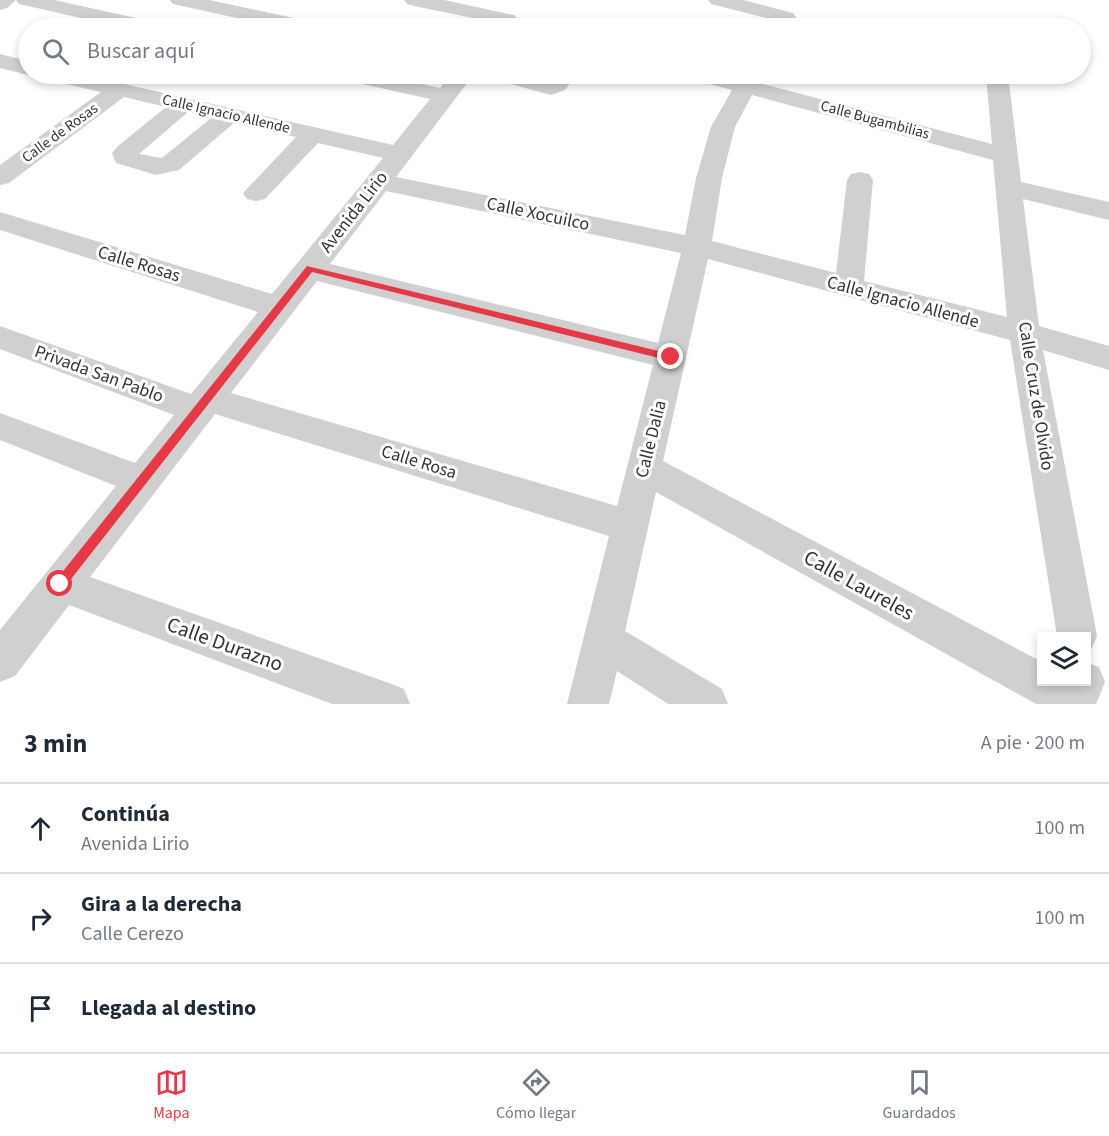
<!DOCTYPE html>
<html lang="es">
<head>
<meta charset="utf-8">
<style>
	:root { --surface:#fff; --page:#f6f6f7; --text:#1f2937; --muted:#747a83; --line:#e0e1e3; --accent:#e63946 }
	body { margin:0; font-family:"Source Sans 3",sans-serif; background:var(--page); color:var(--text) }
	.controls { position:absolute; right:18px; bottom:18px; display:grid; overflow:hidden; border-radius:0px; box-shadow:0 3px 9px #0003 }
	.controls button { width:54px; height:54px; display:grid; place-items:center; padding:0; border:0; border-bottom:2px solid var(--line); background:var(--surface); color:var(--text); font:30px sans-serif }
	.stop { position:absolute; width:18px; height:18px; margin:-14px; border:4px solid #e63946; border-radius:50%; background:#fff }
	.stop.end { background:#e63946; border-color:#fff; box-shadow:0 2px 6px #0008 }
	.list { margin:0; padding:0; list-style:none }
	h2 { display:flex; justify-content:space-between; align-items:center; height:78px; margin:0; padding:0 24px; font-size:26px }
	h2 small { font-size:20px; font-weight:400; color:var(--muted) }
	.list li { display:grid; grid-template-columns:39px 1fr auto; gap:18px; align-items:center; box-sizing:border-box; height:90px; padding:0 24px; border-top:2px solid var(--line) }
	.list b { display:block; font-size:22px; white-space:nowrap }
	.list p { margin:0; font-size:20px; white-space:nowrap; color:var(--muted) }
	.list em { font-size:20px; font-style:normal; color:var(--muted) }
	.icon { flex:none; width:33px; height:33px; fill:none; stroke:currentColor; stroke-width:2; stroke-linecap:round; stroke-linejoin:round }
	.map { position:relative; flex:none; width:1109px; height:704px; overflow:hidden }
	.search { position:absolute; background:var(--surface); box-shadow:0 3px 9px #0003; left:18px; right:18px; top:18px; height:66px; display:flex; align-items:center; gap:15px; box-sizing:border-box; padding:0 21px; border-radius:33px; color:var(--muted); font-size:22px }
	.sheet { height:348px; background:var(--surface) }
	nav { display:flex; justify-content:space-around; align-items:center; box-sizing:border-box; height:84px; border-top:2px solid var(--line); background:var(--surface); font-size:16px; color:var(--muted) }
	nav a { display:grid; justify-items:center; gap:3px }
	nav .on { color:var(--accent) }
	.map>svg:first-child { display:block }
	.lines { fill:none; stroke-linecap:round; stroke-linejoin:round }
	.minor { fill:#d0d0d0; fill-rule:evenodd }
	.route { fill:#e63946 }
	.labels { text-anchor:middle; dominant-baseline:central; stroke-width:6; stroke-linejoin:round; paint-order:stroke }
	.far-street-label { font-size:15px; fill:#333; stroke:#fff }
	.street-label { font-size:18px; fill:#333; stroke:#fff }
	.near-street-label { font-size:21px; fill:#333; stroke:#fff }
</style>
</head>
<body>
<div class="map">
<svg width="1109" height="704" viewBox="0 0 1109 704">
	<rect width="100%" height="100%" fill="#fff"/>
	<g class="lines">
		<!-- minor -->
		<path class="minor" d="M0 0H54L159 23 162 28H125L19 4 16 0 7 8 0 10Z
			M170 0H209L317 23 320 28H282L173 4Z
			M404 0H444L514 15 518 19 514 23 507 25 414 6 407 4Z
			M708 0H743L793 13 796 17 793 21 786 23 711 4Z
			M0 54 28 61V74H33L28 75 0 68Z
			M41 74H80L393 145 430 99 340 79 337 74H376L440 88 451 74H474L396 177 685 235 696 178 711 127 732 90 691 79 688 74H724L739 77 741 74H763L759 83 992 144 986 74H1008L1021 182 1109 202V220L1023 199 1039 326 1109 346V370L1043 350 1097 636 1091 650 1086 652V636H1057L1010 340 708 259 663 461 1042 662V682H1086V662L1099 667 1105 682 1096 704H1036L656 492 625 631 722 689 728 704H668L617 671 609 704H567L609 536 215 414 90 577 389 683 404 689 410 704H332L69 605 15 676 0 682V630L116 486 0 440V413L135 463 174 415 0 349V326L191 394 258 312 0 230V212L272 294 383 158 318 143 265 199 256 201 247 199 243 193 296 137 234 123 179 170 156 175 116 163 112 153 118 146 166 107 124 97 9 183 0 185V165L101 92 44 79ZM752 95 993 160 1007 317 864 281 873 180 869 174 860 172 851 174 847 180 836 273 712 241 722 178 735 127ZM188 112 211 118 162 158 139 154ZM386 191 681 253 658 343 330 264ZM317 281 653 365 617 506 231 393Z
			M490 74H525L549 80 554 74H577L565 90 551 95 493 79Z"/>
	</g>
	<!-- route -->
	<path class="route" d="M307 266 671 354 676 357 671 361 312 272 64 588H56V580Z"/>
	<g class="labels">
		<!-- far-street labels -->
		<g class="far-street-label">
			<text transform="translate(226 114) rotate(13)">Calle Ignacio Allende</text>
			<text transform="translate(875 120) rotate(15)">Calle Bugambilias</text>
			<text transform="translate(60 133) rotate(-36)">Calle de Rosas</text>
		</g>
		<!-- street labels -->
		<g class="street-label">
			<text transform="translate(354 212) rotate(-52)">Avenida Lirio</text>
			<text transform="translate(538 214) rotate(12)">Calle Xocuilco</text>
			<text transform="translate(139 264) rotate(17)">Calle Rosas</text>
			<text transform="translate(903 302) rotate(15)">Calle Ignacio Allende</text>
			<text transform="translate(99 374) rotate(20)">Privada San Pablo</text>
			<text transform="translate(1036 396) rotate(81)">Calle Cruz de Olvido</text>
			<text transform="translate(651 439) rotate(-76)">Calle Dalia</text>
			<text transform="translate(419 462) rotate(17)">Calle Rosa</text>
		</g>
		<!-- near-street labels -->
		<g class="near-street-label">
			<text transform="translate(859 585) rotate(29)">Calle Laureles</text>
			<text transform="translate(225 644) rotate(20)">Calle Durazno</text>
		</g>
	</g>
</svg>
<div class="controls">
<button><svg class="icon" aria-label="layers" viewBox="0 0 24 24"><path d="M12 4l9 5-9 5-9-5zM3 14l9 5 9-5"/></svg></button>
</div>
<div class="stop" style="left:60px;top:584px"></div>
<div class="stop end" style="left:671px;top:357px"></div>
<div class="search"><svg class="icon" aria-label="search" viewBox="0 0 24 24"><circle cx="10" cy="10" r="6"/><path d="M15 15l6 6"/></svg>Buscar aquí</div>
</div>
<section class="sheet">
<h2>3 min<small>A pie · 200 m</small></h2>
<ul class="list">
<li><svg class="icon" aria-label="ahead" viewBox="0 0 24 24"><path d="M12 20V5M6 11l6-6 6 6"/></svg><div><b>Continúa</b><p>Avenida Lirio</p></div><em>100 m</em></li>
<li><svg class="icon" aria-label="right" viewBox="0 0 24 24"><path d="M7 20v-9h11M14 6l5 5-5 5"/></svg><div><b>Gira a la derecha</b><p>Calle Cerezo</p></div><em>100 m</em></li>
<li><svg class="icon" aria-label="arrive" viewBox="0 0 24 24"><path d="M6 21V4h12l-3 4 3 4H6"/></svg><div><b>Llegada al destino</b></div></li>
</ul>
</section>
<nav>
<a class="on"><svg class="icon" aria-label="map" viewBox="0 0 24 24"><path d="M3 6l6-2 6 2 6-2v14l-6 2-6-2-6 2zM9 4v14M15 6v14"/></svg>Mapa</a>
<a><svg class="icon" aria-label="directions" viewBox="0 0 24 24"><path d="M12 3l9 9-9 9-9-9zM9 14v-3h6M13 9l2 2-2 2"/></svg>Cómo llegar</a>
<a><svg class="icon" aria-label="saved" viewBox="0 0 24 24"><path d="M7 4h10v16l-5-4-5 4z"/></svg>Guardados</a>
</nav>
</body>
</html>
